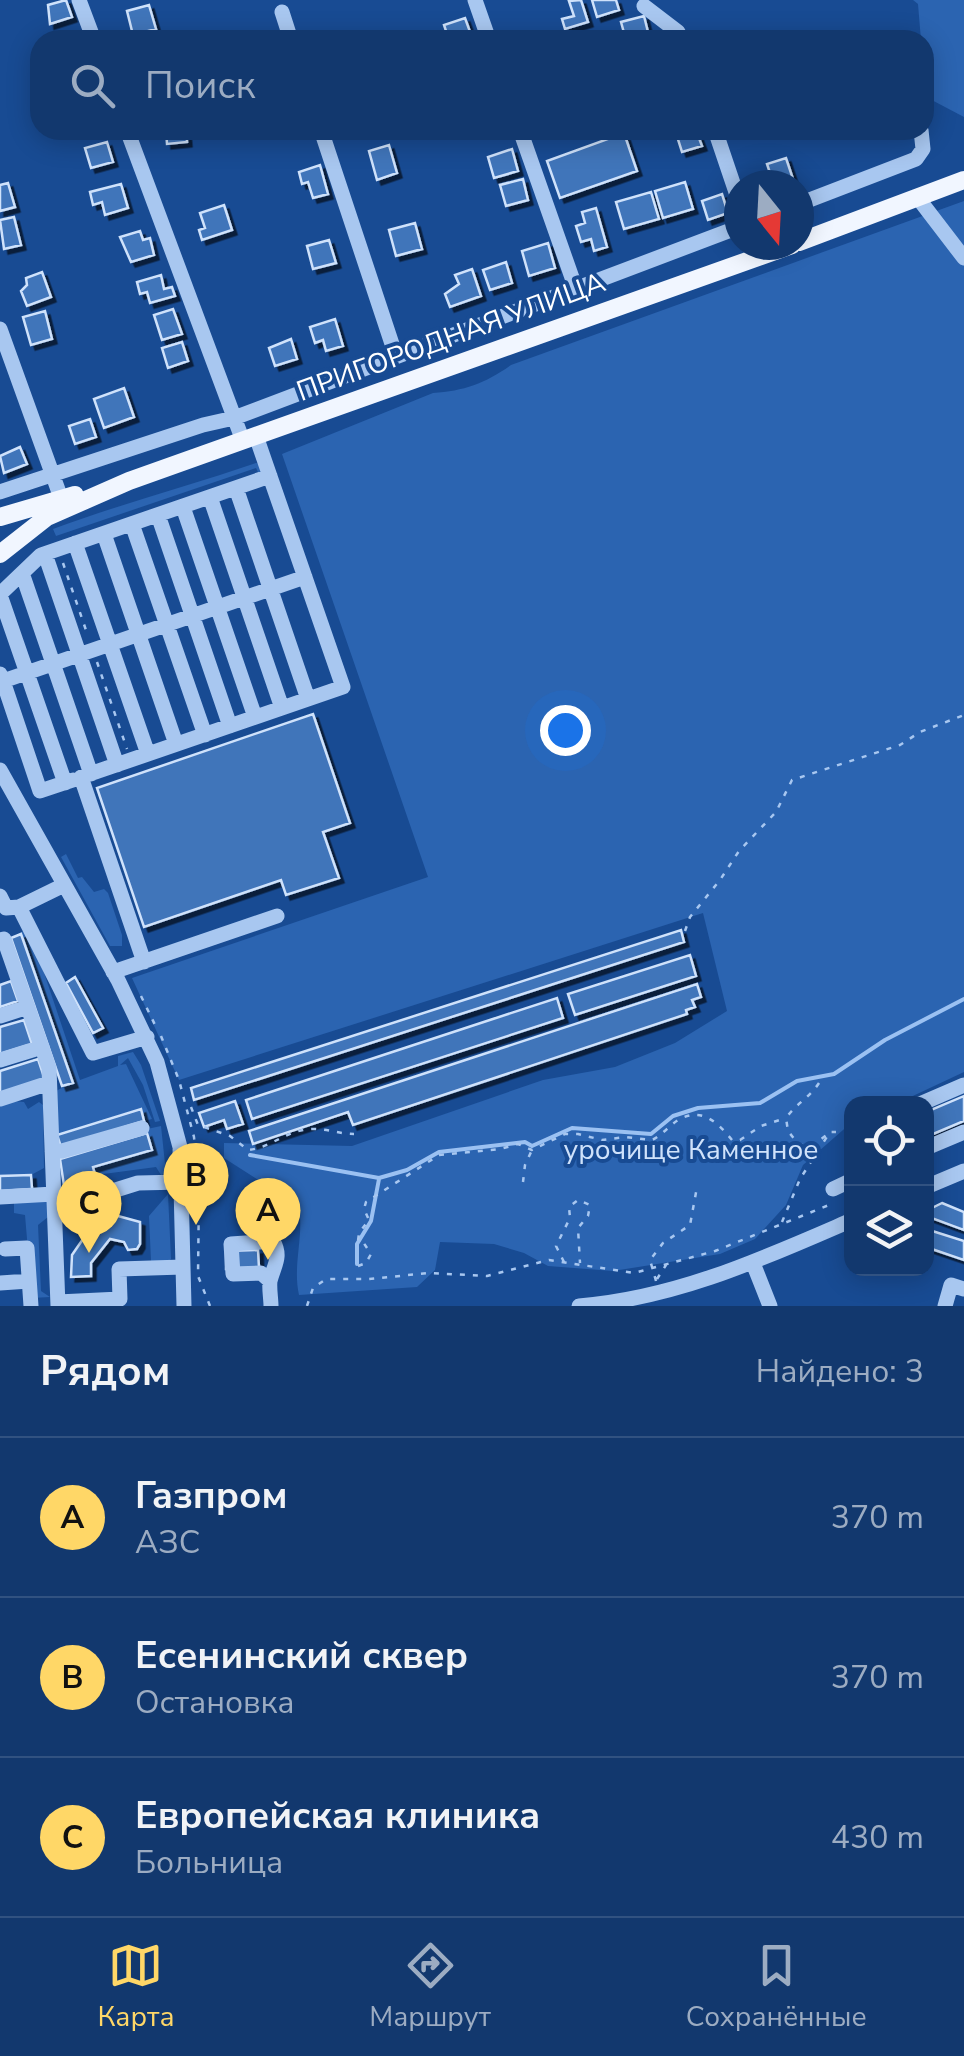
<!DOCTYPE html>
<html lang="ru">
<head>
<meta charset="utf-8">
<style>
	:root { --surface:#12386e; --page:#1f4376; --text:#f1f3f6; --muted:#9cacc2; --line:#315281; --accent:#ffd767 }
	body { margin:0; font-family:"Nunito Sans",sans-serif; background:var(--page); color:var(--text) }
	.controls { position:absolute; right:30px; bottom:30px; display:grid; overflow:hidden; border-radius:20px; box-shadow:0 5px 25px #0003 }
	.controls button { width:90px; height:90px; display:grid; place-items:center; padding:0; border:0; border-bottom:2px solid var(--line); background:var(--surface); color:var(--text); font:50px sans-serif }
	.compass { position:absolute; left:724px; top:170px; width:90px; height:90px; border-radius:50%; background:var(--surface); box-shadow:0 5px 25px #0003; rotate:162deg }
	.you { position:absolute; left:565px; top:730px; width:35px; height:35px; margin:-25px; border:8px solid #fff; border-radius:50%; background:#1a73e8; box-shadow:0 0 0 15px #1a73e833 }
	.badge { display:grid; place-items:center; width:65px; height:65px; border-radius:50%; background:var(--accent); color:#111; font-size:32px; font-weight:700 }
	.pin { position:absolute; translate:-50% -82px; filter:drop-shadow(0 2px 5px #0008) }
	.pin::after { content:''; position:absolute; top:52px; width:35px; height:30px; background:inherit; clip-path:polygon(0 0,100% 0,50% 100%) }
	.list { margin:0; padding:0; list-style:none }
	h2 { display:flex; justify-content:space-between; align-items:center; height:130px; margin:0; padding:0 40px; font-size:42px }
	h2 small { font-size:32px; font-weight:400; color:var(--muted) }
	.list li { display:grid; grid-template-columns:65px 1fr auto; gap:30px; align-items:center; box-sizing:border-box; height:160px; padding:0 40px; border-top:2px solid var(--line) }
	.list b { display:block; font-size:38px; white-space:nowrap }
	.list p { margin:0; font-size:32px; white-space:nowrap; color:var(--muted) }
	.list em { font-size:32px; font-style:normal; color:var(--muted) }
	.icon { flex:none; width:55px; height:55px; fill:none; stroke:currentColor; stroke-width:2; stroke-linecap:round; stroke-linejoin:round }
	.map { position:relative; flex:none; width:964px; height:1306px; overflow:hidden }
	.search { position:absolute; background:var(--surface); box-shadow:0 5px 25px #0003; left:30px; right:30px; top:30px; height:110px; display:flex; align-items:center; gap:25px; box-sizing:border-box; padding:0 35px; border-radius:30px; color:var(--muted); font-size:38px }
	.sheet { height:610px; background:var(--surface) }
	nav { display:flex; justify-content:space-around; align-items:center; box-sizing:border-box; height:140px; border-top:2px solid var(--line); background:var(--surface); font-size:28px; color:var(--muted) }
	nav a { display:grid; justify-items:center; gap:5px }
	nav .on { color:var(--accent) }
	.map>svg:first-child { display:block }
	.green { fill:#2b64b1 }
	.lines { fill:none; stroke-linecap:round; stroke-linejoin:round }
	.stream { stroke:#9bc1f2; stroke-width:4 }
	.building { fill:#4174ba; stroke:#cfe2fb; stroke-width:2.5; filter:url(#shadow) }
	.path { stroke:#a8c7f0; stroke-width:2.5; stroke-dasharray:5 8; stroke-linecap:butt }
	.minor { stroke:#a8c7f0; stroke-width:15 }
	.major { stroke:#f1f6ff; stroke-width:18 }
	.labels { text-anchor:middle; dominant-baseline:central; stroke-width:8; stroke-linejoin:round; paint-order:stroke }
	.street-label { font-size:28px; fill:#fff; stroke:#184b93 }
	.park-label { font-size:28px; fill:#cfe2fb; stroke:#184b93 }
</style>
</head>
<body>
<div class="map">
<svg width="964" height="1306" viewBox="0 0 964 1306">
	<defs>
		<filter id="shadow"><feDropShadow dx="4.5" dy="4.5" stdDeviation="0" flood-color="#0009"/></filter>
	</defs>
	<rect width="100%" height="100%" fill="#184b93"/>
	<!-- green -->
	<path class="green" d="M913 0H964V117L926 97 924 40H921L918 4Z
		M964 201V1072L900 1102 852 1104 851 1123 803 1165 786 1205 755 1239 720 1254 613 1271 548 1266 524 1253 494 1244 440 1242 435 1270 417 1287 299 1295C293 1268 302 1243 300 1215L279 1208 266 1185 224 1158V1143L352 1146 543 1080 615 1067 675 1043 727 1011 703 913 179 1080 132 978 428 877 282 454 433 393C464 391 486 383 511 365Z
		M256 463 264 465 259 474 256 468 56 536 53 529C120 504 189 486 256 463Z
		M66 854 78 878 82 877 94 892 104 889 108 893 122 935V946H110L61 857Z
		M25 930 31 934 80 1080 118 1066V1056L133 1052 141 1065 160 1121 155 1122 143 1085 128 1058 120 1065 126 1064 152 1119 144 1121 140 1109 57 1135 56 1091 73 1082 21 935 11 938Z
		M12 1101 24 1102 28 1109 39 1102 43 1105 44 1168 31 1175 0 1176V1105Z
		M161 1126 166 1173 161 1175 156 1167 96 1175 93 1167 152 1150 147 1129Z
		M168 1194 171 1259 168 1262 151 1261 149 1216Z
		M14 1202H47L48 1217 38 1225 41 1291 50 1297 32 1298 25 1215 14 1213Z"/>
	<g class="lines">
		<!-- stream -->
		<path class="stream" d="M250 1155 379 1178 407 1170 439 1152 525 1142 532 1146 572 1128 651 1134 673 1116 698 1108 760 1103 797 1081 834 1074 885 1040 964 999
			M357 1264V1244L371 1221 379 1179"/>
	</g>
	<!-- building -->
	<path class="building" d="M66 0 72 17 50 24 48 5Z
		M581 0 588 22 565 29 562 19 574 16 569 1Z
		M592 0H616L619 10 597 17Z
		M149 5 156 29 133 35 127 11Z
		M644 16 650 40H626L621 22Z
		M465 18 473 40H449L444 25Z
		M166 130H186L187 142 167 144Z
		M675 130H696L702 146 682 152Z
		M624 133 637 171 560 198 547 161Z
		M107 142 113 162 91 168 85 148Z
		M389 145 397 173 377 180 369 151Z
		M512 149 518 171 494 178 488 157Z
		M786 158 794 182 774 185 767 164Z
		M320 165 328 194 313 198 308 182 302 184 299 172Z
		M523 179 528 200 506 206 500 185Z
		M685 182 693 209 663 218 655 191Z
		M8 183 15 207 0 211V185Z
		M121 184 128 208 105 215 102 202 93 205 90 192Z
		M651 192 659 219 624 229 616 202Z
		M722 194 728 213 708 220 702 201Z
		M224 205 232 230 202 240 199 230 205 228 200 213Z
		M596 208 607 247 594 251 591 239 581 242 576 226 585 223 582 212Z
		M14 217 21 245 4 249 0 220Z
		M415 223 422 249 396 256 389 230Z
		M140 231 143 240 150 238 154 255 131 262 120 237Z
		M329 240 336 263 313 269 307 246Z
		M548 243 555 268 529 276 522 251Z
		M506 262 512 283 490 290 483 270Z
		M472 269 481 296 450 307 445 294 459 284 455 275Z
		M42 272 51 297 27 306 21 291 27 285 26 278Z
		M161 275 164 289 172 287 175 296 150 303 147 292 140 294 137 282Z
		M173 309 182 334 162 340 154 315Z
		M45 311 52 339 31 345 23 317Z
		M335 319 343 346 326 351 323 340 315 343 310 327Z
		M291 339 297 359 275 366 269 348Z
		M182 342 188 361 168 368 162 348Z
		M124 388 134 417 104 428 94 399Z
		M90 419 96 437 75 444 69 426Z
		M20 447 27 464 4 473 0 456Z
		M313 714 350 823 323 832 339 878 286 895 281 880 144 927 97 788Z
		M681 930 684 942 194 1100 191 1088Z
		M21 934 73 1083 62 1086 11 938Z
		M690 955 696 976 575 1015 568 994Z
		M75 977 103 1028 93 1033 66 983Z
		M11 981 18 1001 0 1007V985Z
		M697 984 701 997 692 1000 695 1007 686 1010 687 1014 353 1125 348 1112 253 1144 249 1131Z
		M557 998 563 1018 252 1119 246 1100Z
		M24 1020 32 1044 0 1054V1027Z
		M38 1059 45 1080 0 1094V1071Z
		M964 1096V1121L926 1137V1112Z
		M235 1101 243 1124 227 1129 224 1120 204 1127 199 1113Z
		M141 1109 144 1121 61 1147 57 1135Z
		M147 1133 152 1150 93 1167 94 1171 86 1173 88 1195 66 1199 60 1159Z
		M31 1175 32 1189 0 1191V1176Z
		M942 1203 964 1212V1230L926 1216V1211Z
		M96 1210 140 1222V1244L137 1249 128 1250 124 1242 110 1239 91 1263V1276L71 1277 72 1255 92 1226Z
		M926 1229 964 1241V1260L926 1247Z
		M258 1250 259 1268 226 1269V1251Z"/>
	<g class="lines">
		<!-- path -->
		<path class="path" d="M63 563 88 636
			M97 662 127 749
			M685 931 690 917 720 880 739 851 776 812 792 780 900 745 920 732 964 715
			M141 996 157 1029
			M161 1036 179 1080 194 1137 199 1190 198 1276 210 1306
			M819 1083C810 1097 796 1104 786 1118L788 1131 799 1145H814L830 1132
			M191 1107 198 1125 230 1136 248 1150C269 1148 282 1134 303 1130 320 1126 337 1134 354 1134
			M523 1182 525 1165 531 1152
			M782 1222 800 1179 830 1132H836
			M564 1262 556 1246 570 1218 569 1207 578 1200 590 1205 588 1216 578 1228 580 1263
			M358 1266 366 1263 371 1254 363 1242 358 1241 359 1233 369 1220 364 1209 366 1202 439 1155 500 1149 518 1144 532 1150 565 1134H578L602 1140 625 1137 652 1140C662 1135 669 1126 678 1120 702 1106 718 1123 732 1140H740L761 1126 786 1118
			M657 1279 666 1265
			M656 1281 650 1260 663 1243 690 1225 697 1187
			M307 1306 313 1288 326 1279H369L429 1273 487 1276 549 1260 634 1273 715 1251 834 1203"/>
		<!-- minor -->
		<path class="minor" d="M79 0 94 40
			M475 0 489 40
			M644 6 678 32 682 40
			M282 12 291 40
			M127 130 243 441
			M321 130 396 356
			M520 130 576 289
			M715 130 739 201
			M918 198 964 258
			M799 204 916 159 923 149 921 130
			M0 329 61 498
			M236 488 308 699
			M0 492 203 425 234 418 739 227
			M210 497 282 708
			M183 507 255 717
			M158 515 230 726
			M132 524 205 735
			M104 534 176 744
			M75 543 148 754
			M45 554 117 765
			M22 573 91 774
			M0 594 41 555 270 476
			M0 595 65 783
			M0 674 3 681 305 577
			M3 681 40 791 73 780
			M0 770 118 980 157 1062 180 1147 184 1306
			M0 896 6 908 19 907 64 885
			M19 907 93 1053 147 1037
			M0 940 4 939 49 1068 58 1306
			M144 962 81 777 343 687 256 436
			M113 972 277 916
			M0 1016 28 1007
			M0 1060 42 1047
			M0 1099 49 1083
			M920 1104 964 1085
			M852 1136V1153
			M926 1148 964 1132
			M52 1151H62L142 1128
			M926 1187 964 1171
			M833 1189 852 1180
			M0 1197 54 1194
			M55 1209 138 1183 182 1182
			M5 1249 27 1248 31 1306
			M753 1263 770 1306
			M270 1281 261 1273 233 1274 231 1244 273 1241C282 1257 274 1265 270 1281 269 1288 271 1299 271 1306
			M0 1283 29 1281
			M58 1302 120 1299 119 1269 183 1267
			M579 1306C677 1298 762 1259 852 1220
			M945 1306 951 1285 964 1289"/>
		<!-- major -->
		<path class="major" d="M799 242 964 180
			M0 517 75 495
			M0 554 47 517 129 481 792 245"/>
	</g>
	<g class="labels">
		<!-- street labels -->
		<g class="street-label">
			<text transform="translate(451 337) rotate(-20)">ПРИГОРОДНАЯ УЛИЦА</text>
		</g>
		<!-- park labels -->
		<g class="park-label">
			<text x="691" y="1150">урочище Каменное</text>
		</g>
	</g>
</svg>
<div class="controls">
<button><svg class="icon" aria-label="locate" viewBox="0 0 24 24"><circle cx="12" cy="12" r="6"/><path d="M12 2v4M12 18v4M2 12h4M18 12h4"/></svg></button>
<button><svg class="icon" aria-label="layers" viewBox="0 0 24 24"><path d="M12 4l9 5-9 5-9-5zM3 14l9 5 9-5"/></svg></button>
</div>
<svg class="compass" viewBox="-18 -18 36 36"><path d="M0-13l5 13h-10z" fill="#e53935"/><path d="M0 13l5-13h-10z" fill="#9cacc2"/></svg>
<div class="you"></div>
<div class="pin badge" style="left:268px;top:1260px">A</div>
<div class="pin badge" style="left:196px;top:1225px">B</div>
<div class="pin badge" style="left:89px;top:1253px">C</div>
<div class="search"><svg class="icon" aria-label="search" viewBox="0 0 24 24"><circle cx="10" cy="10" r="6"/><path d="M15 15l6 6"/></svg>Поиск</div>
</div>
<section class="sheet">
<h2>Рядом<small>Найдено: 3</small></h2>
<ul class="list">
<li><span class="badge">A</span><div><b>Газпром</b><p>АЗС</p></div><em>370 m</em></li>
<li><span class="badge">B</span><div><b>Есенинский сквер</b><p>Остановка</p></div><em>370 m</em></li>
<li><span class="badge">C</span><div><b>Европейская клиника</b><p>Больница</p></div><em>430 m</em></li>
</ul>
</section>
<nav>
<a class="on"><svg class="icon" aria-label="map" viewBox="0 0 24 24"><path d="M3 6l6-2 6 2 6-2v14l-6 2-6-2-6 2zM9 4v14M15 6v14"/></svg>Карта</a>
<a><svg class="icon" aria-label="directions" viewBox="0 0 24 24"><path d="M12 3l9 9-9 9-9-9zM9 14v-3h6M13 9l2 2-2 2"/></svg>Маршрут</a>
<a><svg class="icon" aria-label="saved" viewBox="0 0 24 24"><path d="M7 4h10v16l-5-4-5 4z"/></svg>Сохранённые</a>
</nav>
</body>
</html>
